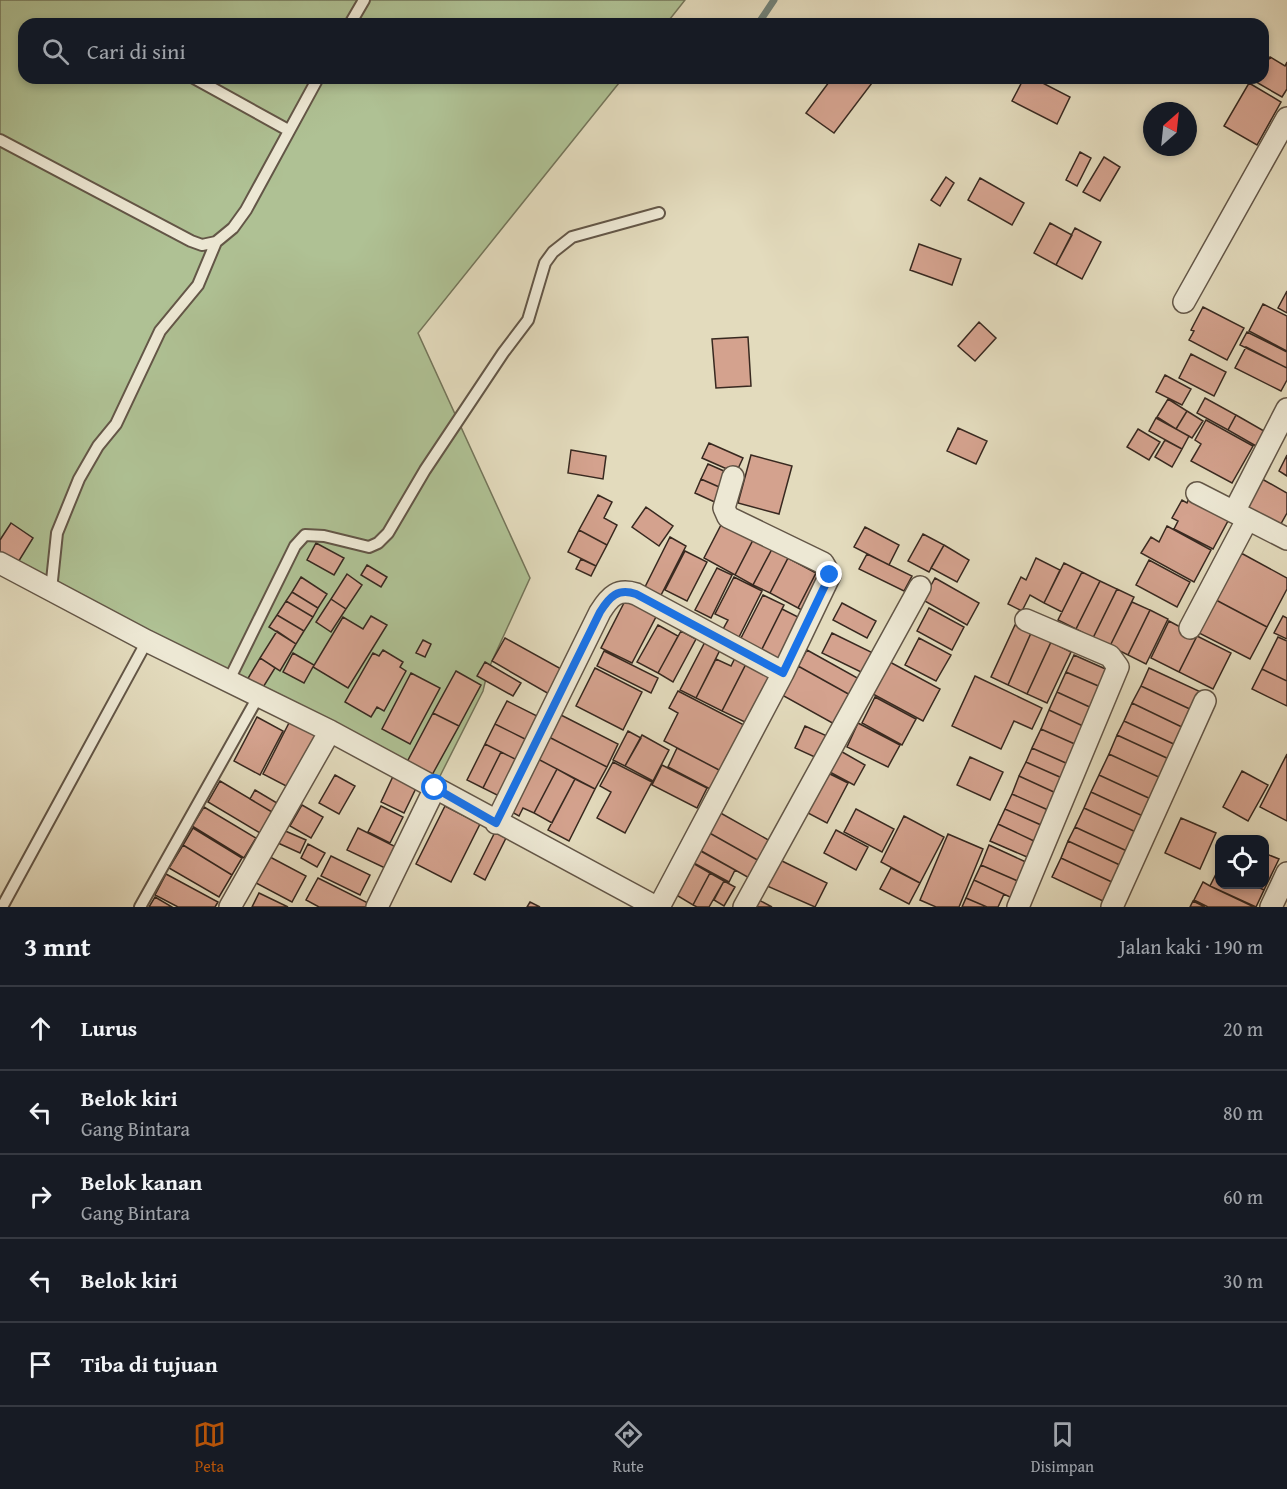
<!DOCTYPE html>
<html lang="id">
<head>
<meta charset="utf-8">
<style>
	:root { --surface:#171b24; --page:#242831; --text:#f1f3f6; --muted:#9ea1a6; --line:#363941; --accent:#b45309 }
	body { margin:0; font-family:"Gentium Book Plus",serif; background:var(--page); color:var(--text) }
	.controls { position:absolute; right:18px; bottom:18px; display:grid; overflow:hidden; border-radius:12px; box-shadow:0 3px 9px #0003 }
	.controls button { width:54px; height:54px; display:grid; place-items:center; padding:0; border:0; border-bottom:2px solid var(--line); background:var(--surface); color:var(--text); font:30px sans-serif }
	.compass { position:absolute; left:1143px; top:102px; width:54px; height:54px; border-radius:50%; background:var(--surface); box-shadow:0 3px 9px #0003; rotate:27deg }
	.stop { position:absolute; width:18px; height:18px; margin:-14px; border:4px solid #1a73e8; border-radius:50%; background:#fff }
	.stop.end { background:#1a73e8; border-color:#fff; box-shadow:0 2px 6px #0008 }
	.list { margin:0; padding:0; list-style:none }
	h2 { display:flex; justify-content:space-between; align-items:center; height:78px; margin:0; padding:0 24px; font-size:26px }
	h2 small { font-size:20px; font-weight:400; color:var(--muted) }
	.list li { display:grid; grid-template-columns:39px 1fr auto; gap:18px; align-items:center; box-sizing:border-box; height:84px; padding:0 24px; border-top:2px solid var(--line) }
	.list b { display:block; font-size:22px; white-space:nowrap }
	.list p { margin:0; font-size:20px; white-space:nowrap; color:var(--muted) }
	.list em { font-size:20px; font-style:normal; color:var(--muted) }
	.icon { flex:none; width:33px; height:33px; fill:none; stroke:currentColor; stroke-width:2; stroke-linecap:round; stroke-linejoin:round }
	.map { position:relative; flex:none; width:1287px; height:907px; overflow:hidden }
	.search { position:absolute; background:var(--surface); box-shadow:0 3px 9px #0003; left:18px; right:18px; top:18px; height:66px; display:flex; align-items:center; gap:15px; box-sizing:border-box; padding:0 21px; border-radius:18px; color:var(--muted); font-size:22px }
	.sheet { height:498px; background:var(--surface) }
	nav { display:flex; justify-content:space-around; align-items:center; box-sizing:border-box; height:84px; border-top:2px solid var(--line); background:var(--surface); font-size:16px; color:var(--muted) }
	nav a { display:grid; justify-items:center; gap:3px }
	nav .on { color:var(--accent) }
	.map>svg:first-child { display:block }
	.green { fill:#afc194; stroke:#74755a; stroke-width:1.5 }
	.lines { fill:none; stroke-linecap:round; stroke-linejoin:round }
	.stream { stroke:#708178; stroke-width:7 }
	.building { fill:#d4a28e; stroke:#382920; stroke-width:1.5 }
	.service-casing { stroke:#635647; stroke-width:14 }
	.minor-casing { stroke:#635647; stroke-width:24 }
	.service { stroke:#ede8d4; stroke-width:10 }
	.minor { stroke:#ede8d4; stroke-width:21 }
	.route { stroke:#1a73e8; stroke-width:8 }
</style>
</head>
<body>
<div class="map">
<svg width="1287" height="907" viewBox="0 0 1287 907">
	<rect width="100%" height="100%" fill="#e3dbbd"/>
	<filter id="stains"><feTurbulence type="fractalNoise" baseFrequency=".00333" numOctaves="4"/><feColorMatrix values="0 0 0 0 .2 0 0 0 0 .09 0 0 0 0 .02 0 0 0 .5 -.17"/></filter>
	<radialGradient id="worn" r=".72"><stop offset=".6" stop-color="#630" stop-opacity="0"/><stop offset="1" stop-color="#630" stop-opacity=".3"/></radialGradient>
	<!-- green -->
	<path class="green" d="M0 0H685L666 24H24V78H623L418 333 530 578 488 670 483 691 438 780 0 555Z"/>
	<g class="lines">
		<!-- stream -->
		<path class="stream" d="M758 24 774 0"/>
	</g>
	<!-- building -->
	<path class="building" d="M1270 57 1285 66 1287 62V89L1282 97 1256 82 1258 78H1263V69Z
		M832 78H865L872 83 834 133 806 113Z
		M1024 78H1033L1070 97 1057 124 1012 101Z
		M1249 83 1281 102 1257 145 1224 126Z
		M1080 152 1091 158 1077 186 1066 180Z
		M1104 157 1120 167 1100 201 1083 192Z
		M946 177 954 183 940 206 931 200Z
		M980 178 1024 203 1012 225 968 200Z
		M1050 223 1072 235 1056 265 1034 253Z
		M1075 228 1101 242 1082 279 1056 265Z
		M919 244 961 259 952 285 910 270Z
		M1287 291V313L1278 308Z
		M1263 304 1287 316V351L1249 331Z
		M1203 307 1244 328 1227 360 1189 340 1194 331 1191 330Z
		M979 322 996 338 975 361 958 346Z
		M1247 332 1287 352V368L1240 345Z
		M748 337 751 386 716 388 712 339Z
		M1246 347 1287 368V380L1281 391 1235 368Z
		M1191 354 1226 372 1214 396 1179 378Z
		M1165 375 1191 389 1182 405 1156 392Z
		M1205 398 1236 415 1228 430 1197 413Z
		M1168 399 1187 411 1176 429 1157 417Z
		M1187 411 1203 421 1192 438 1176 429Z
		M1236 415 1271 435 1263 450 1228 430Z
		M1156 418 1189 436 1182 449 1149 431Z
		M1206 420 1253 446 1232 483 1191 461 1201 444 1195 440Z
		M958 428 987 441 976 464 947 451Z
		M1138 429 1160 442 1149 460 1127 447Z
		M1165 440 1182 449 1172 467 1155 457Z
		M709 443 743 458 736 473 702 458Z
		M571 450 606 456 603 479 568 473Z
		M751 455 792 466 779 514 738 503Z
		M1287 455V476L1279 471Z
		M708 464 733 475 726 490 701 479Z
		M701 479 726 490 719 504 695 493Z
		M1262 479 1287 493V513L1278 529 1245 511Z
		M598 495 612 502 604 518 617 525 607 545 579 530Z
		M1189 498 1229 519 1213 549 1174 529 1178 521 1172 518 1182 500 1187 503Z
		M646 507 673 526 659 546 632 527Z
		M11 523 33 538 17 564 0 553V540Z
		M722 523 753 540 735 575 704 558Z
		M1167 526 1211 550 1194 582 1141 553 1151 537 1159 542Z
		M865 527 899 545 889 565 854 547Z
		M579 530 607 545 596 566 568 552Z
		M923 534 944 545 929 572 908 561Z
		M670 537 686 546 658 601 642 593Z
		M753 540 772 549 753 585 735 575Z
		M316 543 344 558 334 575 307 560Z
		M944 545 969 560 957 582 931 568Z
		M772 549 788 558 770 593 753 585Z
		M685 551 707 562 687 601 665 590Z
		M1241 553 1287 578V589L1267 627 1216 600Z
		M867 554 912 576 904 591 859 569Z
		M788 558 816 573 798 608 770 593Z
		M1036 558 1060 570 1044 603 1030 595 1022 611 1008 604 1021 577 1026 580Z
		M581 559 596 566 591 576 576 569Z
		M1149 560 1190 582 1177 607 1136 585Z
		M1064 563 1082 572 1062 612 1044 603Z
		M367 565 387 577 381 587 361 575Z
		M717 568 732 575 711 618 695 610Z
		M1082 572 1100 581 1076 629 1058 620Z
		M816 573 827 578 809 614 798 608Z
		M347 574 362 585 346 609 331 599Z
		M301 577 327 594 318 608 292 592Z
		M734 577 762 591 738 639 722 631 728 620 715 614Z
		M935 578 979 603 967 625 923 600Z
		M1100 581 1117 589 1093 638 1076 629Z
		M1117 589 1134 597 1110 646 1093 638Z
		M292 592 318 608 313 617 286 601Z
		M763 595 784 605 760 653 739 642Z
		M627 597 658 613 632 663 601 648Z
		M331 599 346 609 331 632 316 622Z
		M1216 600 1267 627 1250 659 1199 633Z
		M286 601 313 617 304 631 277 615Z
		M1132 602 1150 610 1128 655 1110 646Z
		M842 603 876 621 867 638 833 620Z
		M929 608 964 627 952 650 917 631Z
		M782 609 804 620 782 664 760 653Z
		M1150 610 1168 619 1146 664 1128 655Z
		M277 615 304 631 296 644 269 627Z
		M371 616 387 625 348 688 313 667 343 617 363 629Z
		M1283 616 1287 618V639L1274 633Z
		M1169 621 1197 636 1179 672 1151 658Z
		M658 625 678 636 658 673 637 662Z
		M1015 625 1031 633 1008 685 991 677Z
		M277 631 296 644 280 671 260 658Z
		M681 631 696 639 673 682 658 673Z
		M832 633 873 653 863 673 822 653Z
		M1031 633 1051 642 1027 694 1008 685Z
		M1197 636 1231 653 1213 689 1179 672Z
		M1278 637 1287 641V681L1262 669Z
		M505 638 563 670 549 694 492 661Z
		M919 638 951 655 936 681 905 665Z
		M423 640 431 644 425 657 416 653Z
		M706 640 721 648 696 698 680 690Z
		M1051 642 1071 652 1047 703 1027 694Z
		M383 650 403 662 400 667 406 671 384 711 377 707 371 717 345 702 373 653 379 656Z
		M807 650 861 680 852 696 798 666Z
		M604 651 658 678 651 693 597 666Z
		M293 653 314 665 304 683 283 672Z
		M1074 655 1110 671 1103 688 1066 672Z
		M736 656 747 662 722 711 696 698 716 659 731 666Z
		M260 658 275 668 262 689 247 680Z
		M888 661 940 689 923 721 871 693Z
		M485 662 521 683 513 696 477 676Z
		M747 662 773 675 749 724 722 711Z
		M798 666 852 696 836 725 782 695Z
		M595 668 642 692 623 730 576 706Z
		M1149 668 1203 693 1194 711 1141 686Z
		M1262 669 1287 681V706L1252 689Z
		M456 671 481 685 459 726 433 713Z
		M1066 672 1103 688 1094 709 1057 692Z
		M411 673 440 688 410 744 382 729Z
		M975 676 1042 708 1032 729 1014 721 1001 749 952 726Z
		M1141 686 1194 711 1186 729 1132 703Z
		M678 691 744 725 721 771 664 741 678 713 669 708Z
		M1057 692 1094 709 1085 727 1049 710Z
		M875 697 916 719 902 745 862 723Z
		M507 701 541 718 529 741 495 724Z
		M1132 703 1186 729 1178 746 1124 721Z
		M1049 710 1085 727 1077 745 1041 729Z
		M433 713 459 726 432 775 407 762Z
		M559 714 618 744 607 767 547 736Z
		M257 717 283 731 260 775 234 761Z
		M292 717 319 732 290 788 263 774Z
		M1124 721 1178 746 1171 760 1117 735Z
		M858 723 900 745 888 767 847 747Z
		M495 724 529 741 519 761 485 744Z
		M805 726 827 736 817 758 795 748Z
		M1041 729 1077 745 1068 764 1032 748Z
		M628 731 641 738 625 766 613 760Z
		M642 735 669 750 653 781 625 766Z
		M1117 735 1171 760 1163 779 1109 754Z
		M547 736 607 767 595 789 536 758Z
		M485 744 501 752 483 788 467 780Z
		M677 748 721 771 712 790 668 767Z
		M1032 748 1068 764 1062 778 1026 762Z
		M837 749 865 765 854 785 826 770Z
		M501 752 519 761 501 797 483 788Z
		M1109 754 1163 779 1153 800 1099 775Z
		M1287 754V821L1260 807Z
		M970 757 1003 772 990 800 957 785Z
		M536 758 557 769 534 813 523 808 519 816 508 810Z
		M613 762 652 782 625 833 597 818 611 792 600 786Z
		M1026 762 1062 778 1056 793 1019 776Z
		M662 765 707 788 697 808 652 785Z
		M557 769 575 779 552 823 534 813Z
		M396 770 419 782 404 813 381 802Z
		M1242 771 1268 785 1248 821 1223 807Z
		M826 772 848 783 827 823 806 812Z
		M335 775 355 786 339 814 319 803Z
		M1099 775 1153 800 1145 817 1091 792Z
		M1019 776 1056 793 1048 810 1012 794Z
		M575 779 595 789 569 841 548 830Z
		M220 781 272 812 260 833 208 802Z
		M255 790 277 803 272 812 250 799Z
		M1091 792 1145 817 1138 833 1084 808Z
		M1012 794 1048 810 1041 825 1005 809Z
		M302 805 323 817 311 838 290 826Z
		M381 806 403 817 390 843 368 832Z
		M445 806 480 824 451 882 416 864Z
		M204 807 256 838 244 858 192 826Z
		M1084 808 1138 833 1129 852 1075 827Z
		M856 809 894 829 882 852 844 832Z
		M1005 809 1041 825 1034 841 998 824Z
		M717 811 772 842 761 862 706 831Z
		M904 816 944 837 920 883 881 862Z
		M1181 818 1216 833 1200 869 1165 853Z
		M998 824 1034 841 1027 857 990 841Z
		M1075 827 1129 852 1122 866 1068 841Z
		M193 828 242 858 232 875 183 845Z
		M358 828 396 847 385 868 347 850Z
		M283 830 306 840 300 853 278 843Z
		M836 830 868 847 856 870 824 853Z
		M706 831 761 862 751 879 696 848Z
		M495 832 506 838 485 880 474 874Z
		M948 834 983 849 959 907H936L920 900Z
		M1068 841 1122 866 1114 883 1061 858Z
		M308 844 325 853 317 867 301 858Z
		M183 845 232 875 219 897 169 868Z
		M989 845 1028 863 1020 882 981 865Z
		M697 849 735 870 729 882 690 861Z
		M1264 853 1279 859 1264 890 1252 884H1264Z
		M331 856 370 875 360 895 321 876Z
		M270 857 306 876 292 902 256 883Z
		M1061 858 1114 883 1105 902 1052 877Z
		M780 860 827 883 815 907 767 886Z
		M691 862 710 873 693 905 673 893Z
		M981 865 1020 882 1012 898 974 880Z
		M891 868 920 883 909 904 880 889Z
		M1219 868 1220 884H1252L1264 890 1256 907 1210 886Z
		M710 873 724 881 709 907H697L693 905Z
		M166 874 218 902 215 907H178L155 895Z
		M318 878 372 905 371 907H319L306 900Z
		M974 880 1004 894 998 907H987L966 898Z
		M724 881 735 887 724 906 714 900Z
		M1203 882 1210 886 1254 907H1208L1194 900Z
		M259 893 288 907H252Z
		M155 897 172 907H149Z
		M966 898 987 907H962Z
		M757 899 772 907H754Z
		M1193 901 1205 907H1190Z
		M530 902 540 907H527Z"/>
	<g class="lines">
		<!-- service casing -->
		<g class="service-casing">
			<path id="service" d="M350 24 364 0
				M194 78 288 130
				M0 140 191 241 202 245 216 242
				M51 590 57 533 79 479 98 446 116 424 160 331 198 285 216 242 233 228 246 210 318 78
				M229 680 295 546 305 535 324 536 369 547 378 543 388 533 425 470 503 353 528 320 545 263 553 252 572 237 659 213
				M2 907 147 641
				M140 907 258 697"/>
		</g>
		<!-- minor casing -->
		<g class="minor-casing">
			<path id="minor" d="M1184 302 1287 118
				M1197 493 1287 539
				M1234 512 1287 409
				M0 563 147 641 330 731 656 907
				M1190 628 1247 520
				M496 823 600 612C610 596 618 588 636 594L783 673
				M230 907 330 731
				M377 907 435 788
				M659 907 783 673 830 575 823 563 728 517 724 508 733 477
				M744 907 920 587
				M1018 907 1118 667 1110 656 1026 620
				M1112 907 1205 701
				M1271 907 1287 873"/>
		</g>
		<!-- service -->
		<use href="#service" class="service"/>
		<!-- minor -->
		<use href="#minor" class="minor"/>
	</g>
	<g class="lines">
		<!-- route -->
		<path class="route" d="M435 788 496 823 600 612C610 596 618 588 636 594L783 673 830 575"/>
	</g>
	<rect width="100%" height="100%" filter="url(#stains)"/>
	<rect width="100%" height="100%" fill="url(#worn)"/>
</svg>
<div class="controls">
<button><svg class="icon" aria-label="locate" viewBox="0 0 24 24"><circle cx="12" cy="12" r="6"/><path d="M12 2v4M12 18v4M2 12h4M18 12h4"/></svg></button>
</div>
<svg class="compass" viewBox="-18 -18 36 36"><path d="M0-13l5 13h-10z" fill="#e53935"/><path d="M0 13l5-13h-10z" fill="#9ea1a6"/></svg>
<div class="stop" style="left:435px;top:788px"></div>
<div class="stop end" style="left:830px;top:575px"></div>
<div class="search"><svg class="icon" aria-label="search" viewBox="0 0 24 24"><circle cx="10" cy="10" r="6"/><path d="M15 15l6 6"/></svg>Cari di sini</div>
</div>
<section class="sheet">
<h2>3 mnt<small>Jalan kaki · 190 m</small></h2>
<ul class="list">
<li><svg class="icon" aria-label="ahead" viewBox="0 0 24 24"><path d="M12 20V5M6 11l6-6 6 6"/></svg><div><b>Lurus</b></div><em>20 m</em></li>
<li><svg class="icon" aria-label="left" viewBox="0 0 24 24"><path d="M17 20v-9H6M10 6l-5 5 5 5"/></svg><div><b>Belok kiri</b><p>Gang Bintara</p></div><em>80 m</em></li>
<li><svg class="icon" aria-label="right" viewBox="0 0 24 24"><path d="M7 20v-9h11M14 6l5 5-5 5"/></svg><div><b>Belok kanan</b><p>Gang Bintara</p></div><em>60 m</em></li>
<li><svg class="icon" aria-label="left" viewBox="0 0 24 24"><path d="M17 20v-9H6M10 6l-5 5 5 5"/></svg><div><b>Belok kiri</b></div><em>30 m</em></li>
<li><svg class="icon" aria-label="arrive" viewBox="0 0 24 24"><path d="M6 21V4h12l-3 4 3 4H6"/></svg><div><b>Tiba di tujuan</b></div></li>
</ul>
</section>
<nav>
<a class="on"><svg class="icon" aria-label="map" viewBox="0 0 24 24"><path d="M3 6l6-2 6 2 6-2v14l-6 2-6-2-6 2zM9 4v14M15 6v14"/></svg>Peta</a>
<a><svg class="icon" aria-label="directions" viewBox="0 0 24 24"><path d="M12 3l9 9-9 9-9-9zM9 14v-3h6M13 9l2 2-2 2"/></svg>Rute</a>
<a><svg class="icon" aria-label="saved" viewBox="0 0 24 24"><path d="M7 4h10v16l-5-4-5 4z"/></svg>Disimpan</a>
</nav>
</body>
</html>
